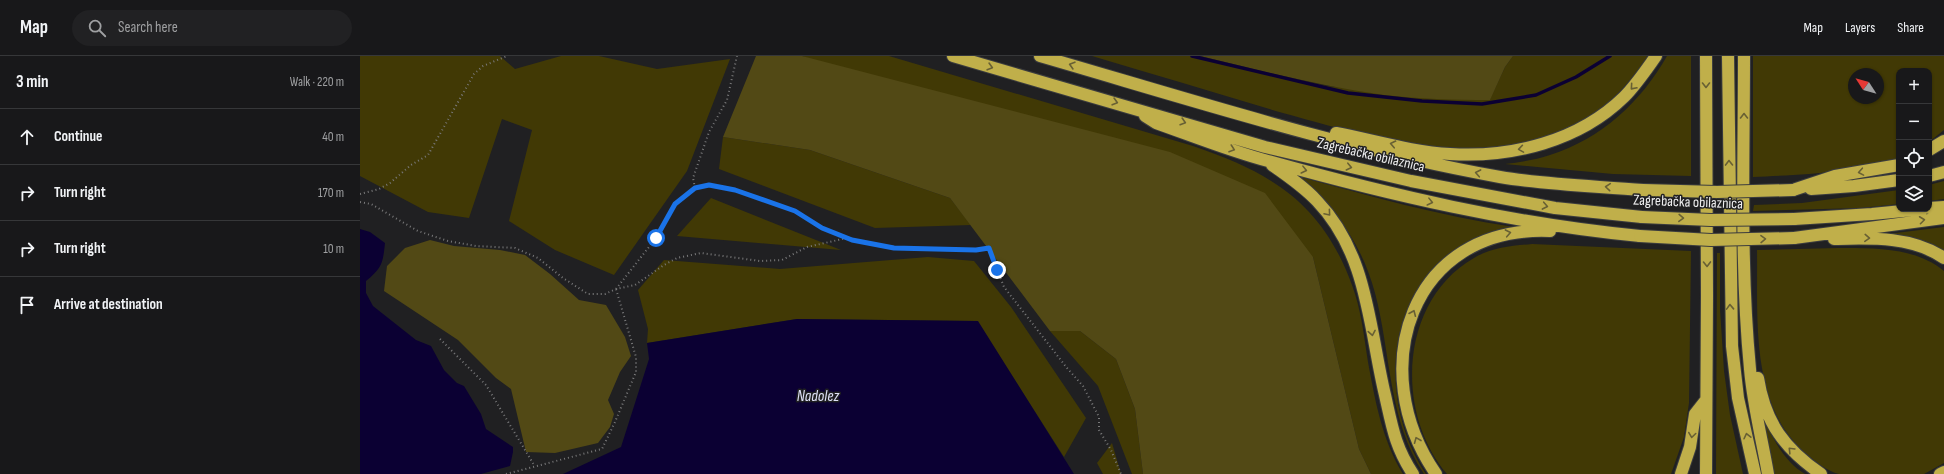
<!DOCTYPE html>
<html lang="en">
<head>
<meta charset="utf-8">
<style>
	:root { --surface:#18181a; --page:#212123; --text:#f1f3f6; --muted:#9fa0a2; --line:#363739 }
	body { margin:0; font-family:"Sofia Sans Condensed",sans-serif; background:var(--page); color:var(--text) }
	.controls { position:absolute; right:12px; top:12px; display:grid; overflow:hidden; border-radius:8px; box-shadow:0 1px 3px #0004 }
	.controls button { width:36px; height:36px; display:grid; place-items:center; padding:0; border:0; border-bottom:1px solid var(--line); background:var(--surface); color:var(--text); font:20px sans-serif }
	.compass { position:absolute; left:1488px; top:12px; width:36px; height:36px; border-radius:50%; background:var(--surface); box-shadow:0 1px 3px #0004; rotate:306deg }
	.stop { position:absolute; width:12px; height:12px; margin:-9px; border:3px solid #1a73e8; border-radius:50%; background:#fff }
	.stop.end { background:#1a73e8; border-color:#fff; box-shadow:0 1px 4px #0008 }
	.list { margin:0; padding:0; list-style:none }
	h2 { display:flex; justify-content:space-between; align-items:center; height:52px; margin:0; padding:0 16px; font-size:17px }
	h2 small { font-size:13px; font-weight:400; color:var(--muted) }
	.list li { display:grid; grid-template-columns:26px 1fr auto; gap:12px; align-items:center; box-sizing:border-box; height:56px; padding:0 16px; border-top:1px solid var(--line) }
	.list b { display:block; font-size:15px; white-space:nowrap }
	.list em { font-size:13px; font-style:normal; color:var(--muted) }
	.icon { flex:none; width:22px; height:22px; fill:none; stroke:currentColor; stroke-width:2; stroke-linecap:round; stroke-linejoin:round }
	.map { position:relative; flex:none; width:1584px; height:418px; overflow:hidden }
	header { display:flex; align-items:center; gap:24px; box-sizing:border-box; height:56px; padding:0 20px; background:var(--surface); border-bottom:1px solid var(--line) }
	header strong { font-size:19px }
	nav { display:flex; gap:22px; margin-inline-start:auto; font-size:14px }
	.search { width:280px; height:36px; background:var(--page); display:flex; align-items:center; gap:10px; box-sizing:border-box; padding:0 14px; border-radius:22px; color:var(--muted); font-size:15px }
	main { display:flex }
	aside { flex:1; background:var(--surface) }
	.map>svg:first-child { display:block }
	.green { fill:#413905; fill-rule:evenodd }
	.forest { fill:#524915 }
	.water { fill:#0b0033 }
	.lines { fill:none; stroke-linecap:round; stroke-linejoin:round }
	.stream { stroke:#0b0033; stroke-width:3.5 }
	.motorway-casing { stroke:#3b3c3e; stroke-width:14 }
	.path { stroke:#79797a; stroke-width:2; stroke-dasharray:1 3; stroke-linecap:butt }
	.motorway { stroke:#c0af4a; stroke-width:12 }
	.motorway-bridge-casing { stroke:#3b3c3e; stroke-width:14; stroke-linecap:butt }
	.motorway-bridge { stroke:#c0af4a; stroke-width:12 }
	.oneway { stroke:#686034 }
	.route { stroke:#1a73e8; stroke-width:5 }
	.labels { text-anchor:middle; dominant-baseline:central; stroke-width:3; stroke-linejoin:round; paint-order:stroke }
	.street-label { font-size:15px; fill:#ededee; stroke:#202022 }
	.water-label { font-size:16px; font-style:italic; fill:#dfe1f7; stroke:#202022 }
</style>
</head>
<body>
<header>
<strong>Map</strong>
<div class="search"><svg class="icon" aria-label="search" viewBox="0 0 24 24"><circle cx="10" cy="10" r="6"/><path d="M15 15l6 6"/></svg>Search here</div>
<nav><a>Map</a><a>Layers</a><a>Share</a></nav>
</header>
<main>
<aside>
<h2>3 min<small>Walk · 220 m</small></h2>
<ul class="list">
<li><svg class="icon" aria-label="ahead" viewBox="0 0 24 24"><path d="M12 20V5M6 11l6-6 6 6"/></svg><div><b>Continue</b></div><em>40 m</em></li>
<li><svg class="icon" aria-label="right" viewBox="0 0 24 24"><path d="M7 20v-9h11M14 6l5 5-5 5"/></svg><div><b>Turn right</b></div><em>170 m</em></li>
<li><svg class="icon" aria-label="right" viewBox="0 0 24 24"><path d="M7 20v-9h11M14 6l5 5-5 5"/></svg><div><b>Turn right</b></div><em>10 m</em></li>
<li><svg class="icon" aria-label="arrive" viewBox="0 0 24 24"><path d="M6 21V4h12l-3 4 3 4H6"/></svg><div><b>Arrive at destination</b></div></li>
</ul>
</aside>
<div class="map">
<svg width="1584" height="418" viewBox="0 0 1584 418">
	<rect width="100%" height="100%" fill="#202022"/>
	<!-- green -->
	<path class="green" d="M0 0H140L155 13 201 0H239L297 13 370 3 327 115 254 219 195 194 149 165 172 74 142 63 109 162 68 156 0 120Z
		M442 0H529L833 90C912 117 962 147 992 229 1001 253 1004 280 1008 306 1015 344 1022 384 1043 418H1011L999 393 953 201Z
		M732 0H840L967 30 1130 43 1145 11 1153 0H1288C1274 20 1258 41 1237 55 1142 121 1024 85 923 57 859 38 796 19 732 0Z
		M1307 0H1331V120L1253 118 1145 108C1160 106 1175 104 1190 99 1241 83 1281 46 1307 0Z
		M1393 0H1584V74L1569 86V15H1539V102C1498 117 1437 119 1393 121ZM1494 18H1518V42H1494Z
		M363 81 450 94 590 142 611 169 515 172 359 113Z
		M937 120C1009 140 1080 160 1154 171V173C1132 173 1112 182 1095 194 1023 243 1020 350 1066 418H1064C1028 364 1031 297 1015 237 1002 189 976 150 936 121Z
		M1584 125V143L1569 145V129Z
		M1539 134V148L1500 152 1393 155 1394 149 1442 147Z
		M351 142 481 194 317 180Z
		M1584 171V195L1528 178Z
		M1172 188 1331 195 1329 347 1324 381 1311 418H1087C1034 356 1040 244 1114 202 1132 191 1152 190 1172 188Z
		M1478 192C1514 192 1555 191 1584 215V407L1564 418C1543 418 1523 418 1503 418 1495 418 1486 418 1479 418 1469 416 1457 407 1450 401 1389 353 1398 264 1397 194Z
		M1357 197H1360V253L1364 315 1370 359 1383 418H1356Z
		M568 201 614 205 651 251 726 362 704 401 617 265 437 263 287 287 288 273 278 234 304 204 420 213Z
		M690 275H720L756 303 775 353 783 418H772L738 330Z
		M1401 354C1410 378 1422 404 1445 418H1414Z
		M752 387 761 418H743L737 407Z"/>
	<!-- forest -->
	<path class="forest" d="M396 0H442L810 96 905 137 953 201 999 393 1011 418H783L775 353 756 303 720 275H690L590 142 450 94 363 81Z
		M840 0H1153L1145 11 1130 44C1094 44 1059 43 1024 39 961 30 901 15 840 0Z
		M70 184 94 190 140 194 165 199 190 218 219 244 246 249 265 281 271 300 260 316 248 344 254 358 250 371 238 387 195 397 166 396 151 333 136 322 98 284 24 235 27 210 45 192Z"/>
	<!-- water -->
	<path class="water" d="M0 173 10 176 25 187C23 207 22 212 6 225V237L13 250 56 284 71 290 84 314 97 327 104 330 121 358 126 373 153 391V396L150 410 121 418H0Z
		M437 263 618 265 714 418H203L261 391 289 303 287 287Z"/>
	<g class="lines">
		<!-- stream -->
		<path class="stream" d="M832 0 988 37 1062 45 1122 48 1176 39 1216 21 1250 0"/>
		<!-- motorway casing -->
		<g class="motorway-casing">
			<path id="motorway" d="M593 0 905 91 1051 125 1195 152 1282 161
				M680 0C832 44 984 93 1140 121 1187 129 1236 130 1283 134
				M1368 0 1372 290 1378 342 1395 418
				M1384 0C1384 104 1380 209 1390 313 1393 349 1402 383 1408 418
				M785 60 796 67C833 80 870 95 908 105 1030 139 1154 168 1280 180
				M976 77C1013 84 1052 96 1090 98 1152 102 1219 85 1264 41 1276 29 1286 14 1296 0
				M1569 94 1584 85
				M912 109C928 120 944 131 957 145 1008 198 1009 272 1025 339 1032 370 1035 391 1053 418
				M1569 120 1584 116
				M1451 133 1494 130 1539 124
				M1433 134 1475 120 1539 109
				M1569 152 1584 151
				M1434 163 1512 158 1563 153
				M1434 182 1584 162
				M1474 183C1510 182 1552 180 1584 202
				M1398 322C1405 367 1425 393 1461 418
				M1076 418C1004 314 1050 169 1190 175
				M1321 418 1330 391 1335 358 1346 344
				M1346 418 1347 240 1346 0
				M1580 418 1584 416"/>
		</g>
		<!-- path -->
		<path class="path" d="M335 132 333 122 349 76 367 44 377 0
			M0 138 19 133 30 127 51 109 68 99 114 18 123 10 147 0
			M0 146 11 148 58 175 88 185 116 190 155 192 178 202 203 222 228 238H245L256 233 275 229 304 209 317 202 341 197 400 205 422 204 447 191 487 182
			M256 233 296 182 315 148 335 132 349 129 375 134 435 155 462 172 492 183 534 192 616 194 629 192 644 231 707 312 723 330 739 361V374L751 394 761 418
			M80 283 126 329 174 409
			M146 418 242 393 255 366 276 316V301L256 233"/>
		<!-- motorway -->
		<use href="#motorway" class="motorway"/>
		<!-- motorway-bridge casing -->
		<g class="motorway-bridge-casing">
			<path id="motorway-bridge" d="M1283 134 1357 136 1433 134
				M1282 161 1351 164 1434 163
				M1280 180 1351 184 1434 182"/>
		</g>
		<!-- motorway-bridge -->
		<use href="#motorway-bridge" class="motorway-bridge"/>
	</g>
	<!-- one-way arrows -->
	<defs><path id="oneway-chevron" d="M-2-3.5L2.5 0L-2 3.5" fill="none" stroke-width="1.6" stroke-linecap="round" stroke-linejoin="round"/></defs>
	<g class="oneway">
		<use href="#oneway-chevron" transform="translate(712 9) rotate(-164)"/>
		<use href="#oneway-chevron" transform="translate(630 11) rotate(16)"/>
		<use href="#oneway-chevron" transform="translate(1346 29) rotate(90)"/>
		<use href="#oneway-chevron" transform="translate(1273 31) rotate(131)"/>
		<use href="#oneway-chevron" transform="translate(755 46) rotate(16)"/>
		<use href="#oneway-chevron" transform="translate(1384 60) rotate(-90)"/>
		<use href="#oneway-chevron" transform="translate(823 66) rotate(17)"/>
		<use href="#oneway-chevron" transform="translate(1033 88) rotate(-168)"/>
		<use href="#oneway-chevron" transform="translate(872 93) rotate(19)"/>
		<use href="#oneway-chevron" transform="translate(1161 93) rotate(171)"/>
		<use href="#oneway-chevron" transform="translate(1369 107) rotate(-91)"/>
		<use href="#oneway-chevron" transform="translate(989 111) rotate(13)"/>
		<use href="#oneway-chevron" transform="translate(944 114) rotate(14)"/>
		<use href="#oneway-chevron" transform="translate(1501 116) rotate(170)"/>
		<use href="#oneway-chevron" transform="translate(1118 117) rotate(-169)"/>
		<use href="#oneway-chevron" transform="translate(1248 131) rotate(-175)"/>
		<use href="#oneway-chevron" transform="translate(1070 146) rotate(14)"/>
		<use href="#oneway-chevron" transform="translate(1185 150) rotate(11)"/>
		<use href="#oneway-chevron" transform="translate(968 157) rotate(50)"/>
		<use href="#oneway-chevron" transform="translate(1321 162) rotate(2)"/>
		<use href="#oneway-chevron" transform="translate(1562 164) rotate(-7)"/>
		<use href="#oneway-chevron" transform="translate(1148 177) rotate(-11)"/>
		<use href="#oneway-chevron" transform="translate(1507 182) rotate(3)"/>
		<use href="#oneway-chevron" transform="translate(1403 183) rotate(-1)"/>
		<use href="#oneway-chevron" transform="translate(1347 208) rotate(89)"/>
		<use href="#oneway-chevron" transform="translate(1370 251) rotate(-92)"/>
		<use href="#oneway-chevron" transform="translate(1053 257) rotate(-67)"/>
		<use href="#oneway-chevron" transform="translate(1012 277) rotate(80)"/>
		<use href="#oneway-chevron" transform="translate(1332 379) rotate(98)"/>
		<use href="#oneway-chevron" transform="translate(1387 380) rotate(-103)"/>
		<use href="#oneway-chevron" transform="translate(1057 384) rotate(-112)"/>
		<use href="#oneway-chevron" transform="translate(1431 394) rotate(-134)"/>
	</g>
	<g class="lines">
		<!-- route -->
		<path class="route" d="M296 182 315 148 335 132 349 129 375 134 435 155 462 172 492 184 534 192 616 194 629 192 637 214"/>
	</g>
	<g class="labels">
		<!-- street labels -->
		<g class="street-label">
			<text transform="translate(1011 99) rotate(13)">Zagrebačka obilaznica</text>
			<text transform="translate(1328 146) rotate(2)">Zagrebačka obilaznica</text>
		</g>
		<!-- water labels -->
		<g class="water-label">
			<text x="458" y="340">Nadolez</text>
		</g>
	</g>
</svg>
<div class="controls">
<button>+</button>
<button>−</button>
<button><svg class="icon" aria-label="locate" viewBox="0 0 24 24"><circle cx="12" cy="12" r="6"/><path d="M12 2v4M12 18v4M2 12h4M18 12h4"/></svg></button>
<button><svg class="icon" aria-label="layers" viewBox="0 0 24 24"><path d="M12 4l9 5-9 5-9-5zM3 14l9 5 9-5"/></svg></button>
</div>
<svg class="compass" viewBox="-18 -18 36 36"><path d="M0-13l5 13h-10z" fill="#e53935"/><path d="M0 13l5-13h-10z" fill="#9fa0a2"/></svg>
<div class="stop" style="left:296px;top:182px"></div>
<div class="stop end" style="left:637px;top:214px"></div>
</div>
</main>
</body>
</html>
